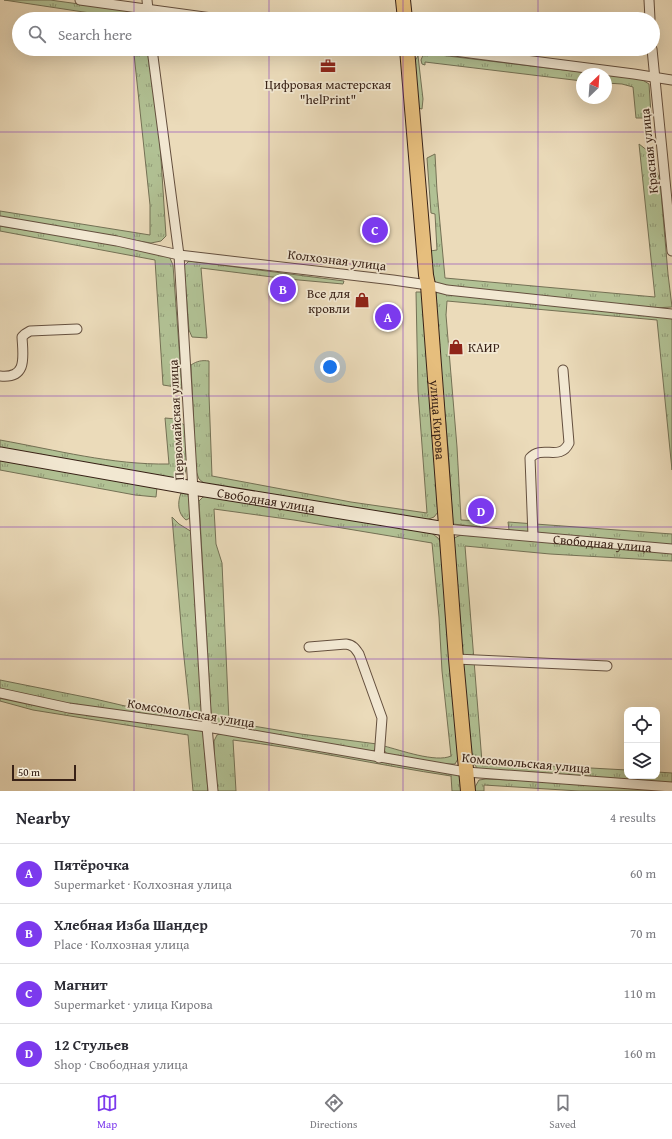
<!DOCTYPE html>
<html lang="en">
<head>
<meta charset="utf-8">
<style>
	:root { --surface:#fff; --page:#f2f2f3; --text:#2b2b33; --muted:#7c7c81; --line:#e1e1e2; --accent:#7c3aed }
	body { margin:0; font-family:"Gentium Book Plus",serif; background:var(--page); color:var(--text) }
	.controls { position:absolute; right:12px; bottom:12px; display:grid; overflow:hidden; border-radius:8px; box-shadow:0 4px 16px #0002 }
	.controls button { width:36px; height:36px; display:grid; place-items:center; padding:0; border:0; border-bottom:1px solid var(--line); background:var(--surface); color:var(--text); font:20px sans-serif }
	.compass { position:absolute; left:576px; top:68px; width:36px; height:36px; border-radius:50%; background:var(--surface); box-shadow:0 4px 16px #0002; rotate:25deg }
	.scale { position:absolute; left:12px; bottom:10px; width:64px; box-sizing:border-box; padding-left:4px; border:2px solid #382116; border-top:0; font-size:11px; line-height:14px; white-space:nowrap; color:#382116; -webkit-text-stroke:3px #f2e8d2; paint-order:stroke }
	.you { position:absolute; left:330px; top:367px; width:14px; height:14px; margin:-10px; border:3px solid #fff; border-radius:50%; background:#1a73e8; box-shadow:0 0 0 6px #1a73e833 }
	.badge { display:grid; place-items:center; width:26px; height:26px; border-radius:50%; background:var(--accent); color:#fff; font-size:13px; font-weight:700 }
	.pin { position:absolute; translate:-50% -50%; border:2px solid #fff; box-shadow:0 1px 4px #0006 }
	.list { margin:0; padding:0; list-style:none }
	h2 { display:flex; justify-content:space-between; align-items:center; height:52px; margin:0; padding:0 16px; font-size:17px }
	h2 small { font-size:13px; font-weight:400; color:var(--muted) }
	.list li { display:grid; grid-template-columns:26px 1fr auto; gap:12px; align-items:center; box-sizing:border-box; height:60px; padding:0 16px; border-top:1px solid var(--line) }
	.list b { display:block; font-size:15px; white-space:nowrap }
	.list p { margin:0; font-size:13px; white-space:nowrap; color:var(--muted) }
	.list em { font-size:13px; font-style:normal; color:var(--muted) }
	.icon { flex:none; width:22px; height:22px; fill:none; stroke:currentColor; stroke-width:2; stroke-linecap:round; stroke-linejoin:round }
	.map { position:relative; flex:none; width:672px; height:791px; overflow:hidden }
	.search { position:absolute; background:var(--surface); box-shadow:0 4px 16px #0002; left:12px; right:12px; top:12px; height:44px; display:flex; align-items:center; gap:10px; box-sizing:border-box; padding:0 14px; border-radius:22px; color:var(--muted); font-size:15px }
	.sheet { height:292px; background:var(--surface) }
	nav { display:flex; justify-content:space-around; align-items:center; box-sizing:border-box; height:56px; border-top:1px solid var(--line); background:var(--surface); font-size:11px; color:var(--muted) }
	nav a { display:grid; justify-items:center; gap:2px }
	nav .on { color:var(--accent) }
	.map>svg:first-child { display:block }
	.grass { fill:url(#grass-tufts); stroke:#747155 }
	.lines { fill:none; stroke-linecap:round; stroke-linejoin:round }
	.street-casing { stroke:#65503f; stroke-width:11 }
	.secondary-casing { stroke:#382116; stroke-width:15 }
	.primary-casing { stroke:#382116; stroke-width:16 }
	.street { stroke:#f2e8d2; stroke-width:9 }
	.secondary { stroke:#f2e8d2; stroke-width:13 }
	.primary { stroke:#e6be7d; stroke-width:14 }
	.grid { fill:none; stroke:#7b2cbf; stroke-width:1; stroke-opacity:0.55 }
	.labels { text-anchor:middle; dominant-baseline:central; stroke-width:3.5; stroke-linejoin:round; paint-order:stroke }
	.poi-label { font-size:13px; fill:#382116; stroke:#f2e8d2 }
	.street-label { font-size:13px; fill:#382116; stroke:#f2e8d2 }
</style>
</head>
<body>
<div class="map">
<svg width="672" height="791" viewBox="0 0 672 791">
	<defs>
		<pattern id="grass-tufts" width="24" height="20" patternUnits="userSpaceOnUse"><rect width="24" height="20" fill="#b1c194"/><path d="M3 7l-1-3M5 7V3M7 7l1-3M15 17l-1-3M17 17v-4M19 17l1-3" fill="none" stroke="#919c78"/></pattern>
	</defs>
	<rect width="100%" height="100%" fill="#ebdbba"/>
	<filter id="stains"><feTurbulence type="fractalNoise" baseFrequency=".005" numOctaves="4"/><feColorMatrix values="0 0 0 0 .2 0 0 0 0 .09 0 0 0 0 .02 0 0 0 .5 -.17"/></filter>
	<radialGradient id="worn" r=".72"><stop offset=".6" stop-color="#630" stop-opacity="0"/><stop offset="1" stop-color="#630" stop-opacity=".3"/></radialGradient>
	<!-- grass -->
	<path class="grass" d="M4 0H50L137 12 144 19H130Z
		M134 54H150L160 144 166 236 161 241 151 243 0 217V211L150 235V205Z
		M431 54 598 74H582V81L425 62V65L422 64 421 60 423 55Z
		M418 56 423 99 422 109 418 108 414 62Z
		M606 75 641 79 649 84 651 114 645 118H636L633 87 622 84 606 83Z
		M639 144 648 151 660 180 668 274 672 307 654 308 443 287 436 283 434 280 430 251 437 250 435 214 431 213 427 158 435 154 437 191 445 278 655 297Z
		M0 226 98 241 169 256 173 265 182 388 163 385 155 260 0 231Z
		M189 261 344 281 343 284 288 279 201 268 207 338 192 337 189 330 184 266Z
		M416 292H422L438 512 434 517 426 520 205 484 199 479 196 471 191 365C197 361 202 360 209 361V395L212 476 351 502 427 513 418 391Z
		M442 292 672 316V470L657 320 447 301 446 315 457 447 461 520 480 521V527L453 524 448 448 434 293Z
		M165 418 177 419 185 426 187 466 184 476 178 478H168L0 449V440C56 450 112 465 169 464Z
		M0 458 157 487 156 497 135 495 0 470Z
		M185 492 189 494 190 518 186 520C178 514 177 503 181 493Z
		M210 495 429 531 438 538 443 546 459 757 455 764H444L387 754 384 750V746C400 750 436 763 451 756L442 671 439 617 432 543 294 520 214 509 216 544 222 563 229 722 301 734 377 744 375 750 370 752 219 725 213 721 211 715 199 501 203 497Z
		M172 517 179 524 192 532 202 715 200 719 194 722 68 705 0 690V680L95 699 138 709 190 714 183 648Z
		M508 522 672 534V545L509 530Z
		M461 535 672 552V561L550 554 465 546 482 762 627 770V776H657V772L672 773V784L478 769 470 759 454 538Z
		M0 695 145 723 197 729 203 732 208 791H193L188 735 33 710 0 701Z
		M223 733 458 773 461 776 462 791H452L451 776C378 765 306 749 233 740L236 791H215L214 741 217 735Z
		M486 779 580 783 672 791H579L484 785V791H475V787L479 780Z"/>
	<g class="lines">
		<!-- street casing -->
		<g class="street-casing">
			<g id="street">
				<path d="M80 0 219 19"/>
				<path d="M147 0 149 19"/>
				<path d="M649 0 650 19"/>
				<path d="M152 49 179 255 207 727 213 791"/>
				<path d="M439 49 634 74 672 80"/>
				<path d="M652 49 672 251"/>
				<path d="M0 221 117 241 179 255 393 280 428 285 447 290 672 314"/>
				<path d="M0 376C28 379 23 356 22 337L25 334 30 331 77 329"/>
				<path id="s1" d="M446 529 672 549"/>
				<path d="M533 536 530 458C542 444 560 462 569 443L563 370"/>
				<path d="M309 647 346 644C353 645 355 648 359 654L382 718 379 758"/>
				<path d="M456 659 607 666"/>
				<path d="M0 693 69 708 207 727 466 772 672 787"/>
			</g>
		</g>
		<!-- secondary casing -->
		<g class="secondary-casing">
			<g id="secondary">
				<path id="s2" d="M0 454 193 488 446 529"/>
			</g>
		</g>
		<!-- primary casing -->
		<g class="primary-casing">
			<g id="primary">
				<path d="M403 0 405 19"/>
				<path id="s3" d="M407 49 426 275 428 285 456 659 468 791"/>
			</g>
		</g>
		<!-- street -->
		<use href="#street" class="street"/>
		<!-- secondary -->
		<use href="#secondary" class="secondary"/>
		<!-- primary -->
		<use href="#primary" class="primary"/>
	</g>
	<!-- grid -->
	<path class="grid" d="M134 0V19M269 0V19M403 0V19M538 0V19M134 49V791M269 49V791M403 49V791M538 49V791M0 132H672M0 264H672M0 396H672M0 527H672M0 659H672"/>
	<!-- icons -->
	<defs>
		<g id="office-bare" transform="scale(1.2)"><path d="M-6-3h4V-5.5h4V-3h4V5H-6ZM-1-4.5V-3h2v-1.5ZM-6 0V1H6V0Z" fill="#8f2418" stroke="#f2e8d2" stroke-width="2.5" paint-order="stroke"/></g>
		<g id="shop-bare" transform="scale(1.2)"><path d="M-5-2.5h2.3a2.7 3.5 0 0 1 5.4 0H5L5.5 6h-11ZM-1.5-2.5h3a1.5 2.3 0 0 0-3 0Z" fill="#8f2418" stroke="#f2e8d2" stroke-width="2.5" paint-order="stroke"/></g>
	</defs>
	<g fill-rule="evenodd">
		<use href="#office-bare" x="328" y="66"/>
		<use href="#shop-bare" x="362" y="300"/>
		<use href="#shop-bare" x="456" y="347"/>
	</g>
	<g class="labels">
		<!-- poi labels -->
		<g class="poi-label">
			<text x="328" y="84">Цифровая мастерская<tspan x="328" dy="15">"helPrint"</tspan></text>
			<text x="350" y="293" text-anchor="end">Все для<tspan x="350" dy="15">кровли</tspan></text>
			<text x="468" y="347" text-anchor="start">КАИР</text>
		</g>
		<!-- street labels -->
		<g class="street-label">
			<text transform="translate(649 151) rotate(-96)">Красная улица</text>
			<text transform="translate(337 260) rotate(7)">Колхозная улица</text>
			<text transform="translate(176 420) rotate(-93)">Первомайская улица</text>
			<text stroke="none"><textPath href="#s3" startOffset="372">улица Кирова</textPath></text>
			<text stroke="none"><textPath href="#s2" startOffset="270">Свободная улица</textPath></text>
			<text stroke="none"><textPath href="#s1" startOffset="157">Свободная улица</textPath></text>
			<text transform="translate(191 713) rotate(9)">Комсомольская улица</text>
			<text transform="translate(526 763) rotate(5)">Комсомольская улица</text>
		</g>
	</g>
	<rect width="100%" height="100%" filter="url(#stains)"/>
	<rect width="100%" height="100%" fill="url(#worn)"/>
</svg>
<div class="controls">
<button><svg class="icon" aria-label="locate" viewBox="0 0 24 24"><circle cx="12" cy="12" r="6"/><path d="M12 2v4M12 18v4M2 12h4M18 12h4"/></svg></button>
<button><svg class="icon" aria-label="layers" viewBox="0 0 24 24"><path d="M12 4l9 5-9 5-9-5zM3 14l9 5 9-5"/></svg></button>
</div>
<svg class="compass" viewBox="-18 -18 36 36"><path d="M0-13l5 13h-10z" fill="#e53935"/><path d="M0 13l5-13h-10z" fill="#7c7c81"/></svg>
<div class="scale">50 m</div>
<div class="you"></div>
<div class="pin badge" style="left:388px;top:317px">A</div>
<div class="pin badge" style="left:283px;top:289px">B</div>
<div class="pin badge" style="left:375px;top:230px">C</div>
<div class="pin badge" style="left:481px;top:511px">D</div>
<div class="search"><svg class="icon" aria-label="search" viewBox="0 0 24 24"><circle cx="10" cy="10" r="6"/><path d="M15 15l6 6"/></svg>Search here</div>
</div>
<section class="sheet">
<h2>Nearby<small>4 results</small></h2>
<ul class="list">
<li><span class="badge">A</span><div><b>Пятёрочка</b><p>Supermarket · Колхозная улица</p></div><em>60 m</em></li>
<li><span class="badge">B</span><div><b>Хлебная Изба Шандер</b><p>Place · Колхозная улица</p></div><em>70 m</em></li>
<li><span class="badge">C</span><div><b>Магнит</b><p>Supermarket · улица Кирова</p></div><em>110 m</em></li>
<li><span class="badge">D</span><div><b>12 Стульев</b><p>Shop · Свободная улица</p></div><em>160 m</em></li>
</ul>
</section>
<nav>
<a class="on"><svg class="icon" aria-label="map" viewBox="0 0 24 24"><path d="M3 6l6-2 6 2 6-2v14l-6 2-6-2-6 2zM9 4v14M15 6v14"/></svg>Map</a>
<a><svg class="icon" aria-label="directions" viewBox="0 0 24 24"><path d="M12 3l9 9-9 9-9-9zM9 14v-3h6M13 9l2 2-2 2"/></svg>Directions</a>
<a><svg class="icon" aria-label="saved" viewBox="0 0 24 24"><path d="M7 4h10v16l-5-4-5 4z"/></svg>Saved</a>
</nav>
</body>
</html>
